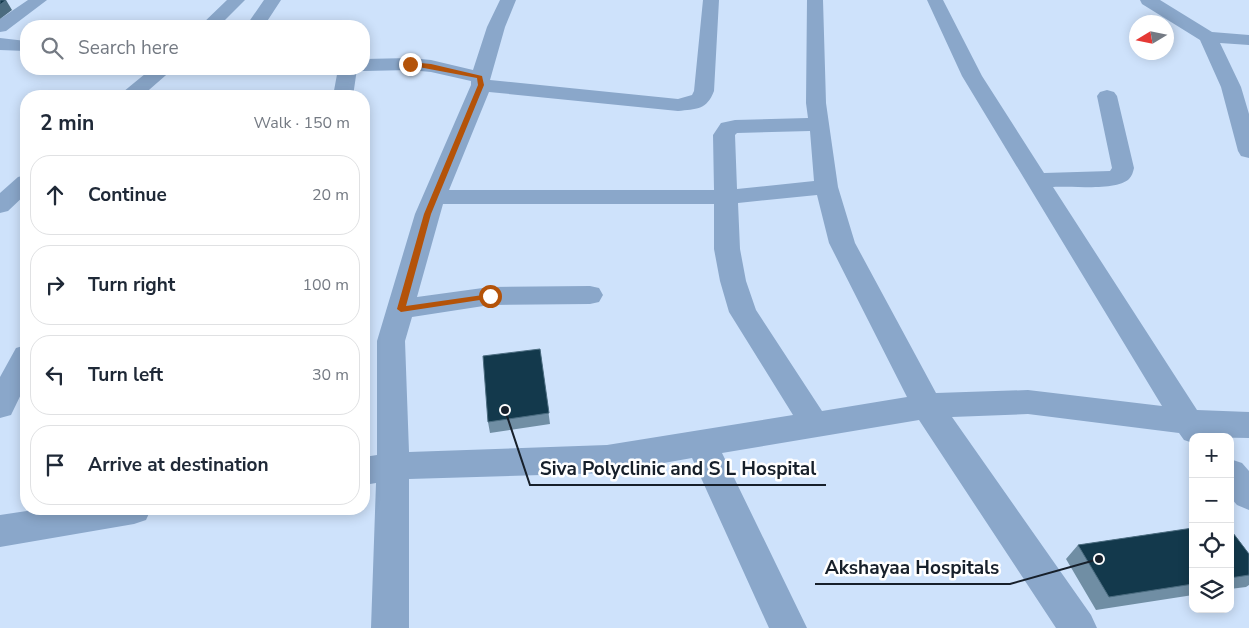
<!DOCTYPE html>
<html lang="en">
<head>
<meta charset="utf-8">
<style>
	:root { --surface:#fff; --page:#f2f2f3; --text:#1f2937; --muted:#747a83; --line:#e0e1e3 }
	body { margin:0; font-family:"Nunito Sans",sans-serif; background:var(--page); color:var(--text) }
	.controls { position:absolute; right:15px; bottom:15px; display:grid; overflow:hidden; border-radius:10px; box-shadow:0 2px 12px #0003 }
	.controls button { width:45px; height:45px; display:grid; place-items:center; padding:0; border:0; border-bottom:1px solid var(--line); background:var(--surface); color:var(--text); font:25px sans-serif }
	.compass { position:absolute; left:1129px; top:15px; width:45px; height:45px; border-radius:50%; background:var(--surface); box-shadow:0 2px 12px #0003; rotate:260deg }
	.stop { position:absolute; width:15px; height:15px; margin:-11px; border:4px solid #b45309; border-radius:50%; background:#fff }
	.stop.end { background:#b45309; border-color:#fff; box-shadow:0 1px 5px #0008 }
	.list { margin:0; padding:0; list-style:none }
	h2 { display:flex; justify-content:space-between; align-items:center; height:65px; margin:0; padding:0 20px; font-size:21px }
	h2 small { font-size:16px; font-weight:400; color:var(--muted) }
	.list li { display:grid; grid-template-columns:32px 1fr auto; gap:15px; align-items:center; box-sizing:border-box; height:80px; margin:0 10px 10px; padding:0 10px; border:1px solid var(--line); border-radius:20px }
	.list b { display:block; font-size:19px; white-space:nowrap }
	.list em { font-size:16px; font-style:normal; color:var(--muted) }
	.icon { flex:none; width:28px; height:28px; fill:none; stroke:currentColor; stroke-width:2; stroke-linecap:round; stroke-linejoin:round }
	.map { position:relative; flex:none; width:1249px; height:628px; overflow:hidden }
	.search { position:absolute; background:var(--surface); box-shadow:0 2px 12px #0003; left:20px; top:20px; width:350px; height:55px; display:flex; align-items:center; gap:12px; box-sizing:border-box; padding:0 18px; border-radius:20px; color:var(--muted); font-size:19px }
	.panel { position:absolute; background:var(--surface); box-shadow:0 2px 12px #0003; left:20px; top:90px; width:350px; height:425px; border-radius:20px }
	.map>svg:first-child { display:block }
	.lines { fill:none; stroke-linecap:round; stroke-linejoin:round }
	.minor { fill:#8aa7ca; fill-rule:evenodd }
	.wall { fill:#708ea4 }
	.shaded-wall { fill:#4b6c80 }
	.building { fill:#13394c; stroke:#4b6c80 }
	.route { fill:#b45309 }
	.leader { fill:none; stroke:#17202b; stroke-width:2 }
	.callout-dot { fill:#17202b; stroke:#fff; stroke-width:2 }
	.callout-label { font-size:19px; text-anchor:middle; font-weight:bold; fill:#17202b; stroke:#fff; stroke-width:5; stroke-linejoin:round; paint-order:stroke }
</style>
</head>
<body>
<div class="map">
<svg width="1249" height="628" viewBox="0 0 1249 628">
	<rect width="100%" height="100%" fill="#cee2fb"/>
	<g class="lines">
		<!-- minor -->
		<path class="minor" d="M28 0H47L6 31 0 32V19Z
			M227 0H245L219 26H200Z
			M264 0H281L264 26H246Z
			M500 0H516L505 27 490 80 678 99 692 95 694 91 703 0H719L714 91C707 110 696 109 678 111L489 92 449 190H714L713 135 721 123 735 120 808 118 806 103 807 0H823L826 103 838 187 855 243 936 393 1028 390 1162 406 962 76 927 0H943L982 76 1044 173 1110 171 1112 168 1097 96 1100 92 1107 90 1114 92 1117 96 1134 168C1133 172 1132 176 1129 179 1117 191 1070 186 1053 187L1197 410 1249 412V438L1193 437V443L1184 440 1179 433 1028 414 952 417 1091 615 1097 628H1056L919 420 722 453 807 628H769L692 458 607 473 409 479V628H371L376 483 364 485V457L377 455V341L415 214 471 85V81L431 72 410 70 364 71 357 69H364V59L410 58 431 60 473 70 487 27ZM810 131 814 181 737 189 735 135 737 133ZM817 195 829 243 907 397 822 411 756 310 746 281 740 249 738 203ZM443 204H714V249L720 281 729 312 793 415 607 445 409 452 405 341 412 317 490 305 590 304 599 302 603 295 599 288 590 286 490 287 417 297Z
			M1140 0H1160L1212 32 1249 35V45L1220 43 1241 87 1249 114V158L1241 156 1238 151 1221 87 1200 40 1142 4Z
			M0 38 26 41V51L0 50Z
			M151 69H173L142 96H120L123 92Z
			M199 69H276L273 73 266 75H209L202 73Z
			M338 69H357L353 96H333Z
			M26 175V194L8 211 0 213V193L18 177Z
			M26 345V384L11 415 0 418V377L16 348Z
			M1230 459 1242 463 1249 471V510L1237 505 1230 497Z
			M40 509H151L146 520 134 524 0 547V515Z"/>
	</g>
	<!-- wall -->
	<path class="wall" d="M540 349 550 424 490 433 488 422Z
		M1193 528V595L1096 610 1066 559 1078 545Z
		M1230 529 1249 554V585L1246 587 1230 589Z"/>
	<!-- shaded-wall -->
	<path class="shaded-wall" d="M6 0 12 10 0 19V5Z"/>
	<!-- building -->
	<path class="building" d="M0 0H6L0 5Z
		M540 349 549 413 488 422 483 356Z
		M1193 528V584L1109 597 1078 545Z
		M1230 529 1249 554V575L1230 578Z"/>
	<!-- route -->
	<path class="route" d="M410 62 431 64 482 76 484 85 431 214 406 306 490 294H493V298L401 312 397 309 424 214 478 85 477 78 408 65Z"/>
	<!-- callouts -->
	<path class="leader" d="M505 410L530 485H826M1099 559L1010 584H815"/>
	<g class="callout-dot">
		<circle cx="505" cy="410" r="5"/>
		<circle cx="1099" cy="559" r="5"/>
	</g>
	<g class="callout-label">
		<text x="678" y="475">Siva Polyclinic and S L Hospital</text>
		<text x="912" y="574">Akshayaa Hospitals</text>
	</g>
</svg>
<div class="controls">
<button>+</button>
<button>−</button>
<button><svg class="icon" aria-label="locate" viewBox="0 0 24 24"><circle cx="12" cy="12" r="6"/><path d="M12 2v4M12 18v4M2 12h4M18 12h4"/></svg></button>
<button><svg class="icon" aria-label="layers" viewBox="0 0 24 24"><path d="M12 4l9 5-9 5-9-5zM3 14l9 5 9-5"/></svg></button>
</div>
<svg class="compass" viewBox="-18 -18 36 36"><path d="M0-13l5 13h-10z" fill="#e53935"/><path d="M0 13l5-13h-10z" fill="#747a83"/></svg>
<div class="stop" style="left:490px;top:296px"></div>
<div class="stop end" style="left:410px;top:64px"></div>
<div class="search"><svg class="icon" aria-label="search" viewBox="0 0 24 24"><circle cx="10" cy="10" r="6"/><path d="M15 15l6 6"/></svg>Search here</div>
<section class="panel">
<h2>2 min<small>Walk · 150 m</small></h2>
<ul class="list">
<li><svg class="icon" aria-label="ahead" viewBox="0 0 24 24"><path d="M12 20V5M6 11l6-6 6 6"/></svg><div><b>Continue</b></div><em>20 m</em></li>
<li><svg class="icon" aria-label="right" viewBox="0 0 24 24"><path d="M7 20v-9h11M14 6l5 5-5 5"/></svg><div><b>Turn right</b></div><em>100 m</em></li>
<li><svg class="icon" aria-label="left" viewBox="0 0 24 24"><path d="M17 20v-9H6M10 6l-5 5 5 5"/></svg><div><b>Turn left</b></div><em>30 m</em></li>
<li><svg class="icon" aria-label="arrive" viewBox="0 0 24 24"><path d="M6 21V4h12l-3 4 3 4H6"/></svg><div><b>Arrive at destination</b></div></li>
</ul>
</section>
</div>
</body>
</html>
